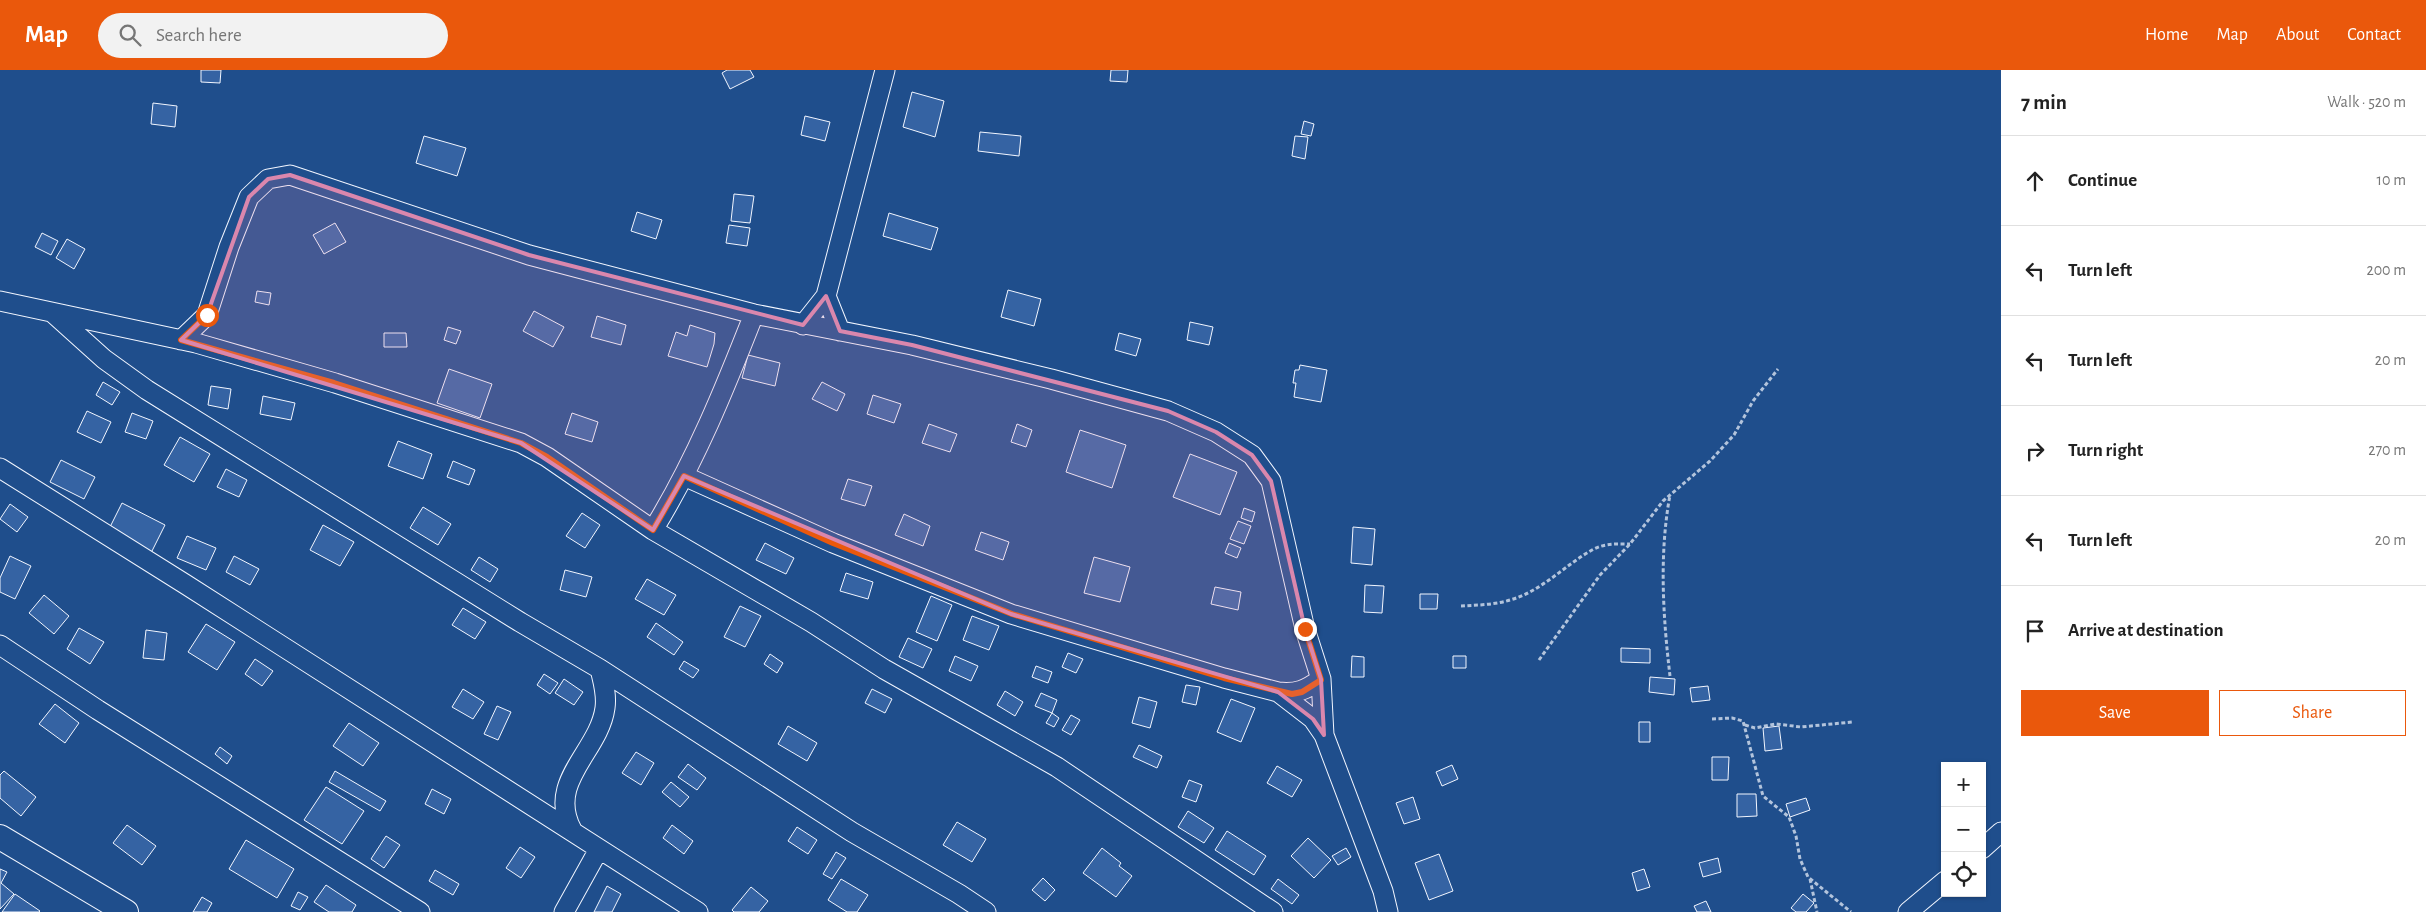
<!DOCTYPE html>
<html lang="en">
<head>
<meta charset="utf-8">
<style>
	:root { --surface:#fff; --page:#f2f2f2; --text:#222; --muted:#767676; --line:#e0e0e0; --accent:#ea580c }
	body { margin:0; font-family:"Alegreya Sans",sans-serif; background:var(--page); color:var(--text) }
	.controls { position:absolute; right:15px; bottom:15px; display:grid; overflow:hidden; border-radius:0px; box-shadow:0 1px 4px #0004 }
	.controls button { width:45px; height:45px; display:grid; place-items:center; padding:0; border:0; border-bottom:1px solid var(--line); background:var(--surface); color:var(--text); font:25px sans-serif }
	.stop { position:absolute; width:15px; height:15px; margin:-11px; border:4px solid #ea580c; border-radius:50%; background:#fff }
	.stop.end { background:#ea580c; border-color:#fff; box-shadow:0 1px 5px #0008 }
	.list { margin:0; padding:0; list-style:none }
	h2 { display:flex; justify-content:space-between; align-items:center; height:65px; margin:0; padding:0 20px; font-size:21px }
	h2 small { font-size:16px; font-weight:400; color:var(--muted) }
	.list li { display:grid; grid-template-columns:32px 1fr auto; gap:15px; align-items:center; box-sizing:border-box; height:90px; padding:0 20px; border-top:1px solid var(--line) }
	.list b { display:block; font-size:19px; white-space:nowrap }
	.list em { font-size:16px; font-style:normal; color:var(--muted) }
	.actions { display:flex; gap:10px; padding:15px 20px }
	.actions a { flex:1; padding:11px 0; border:1px solid var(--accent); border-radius:0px; text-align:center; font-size:18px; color:var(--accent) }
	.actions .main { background:var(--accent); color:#fff }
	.icon { flex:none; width:28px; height:28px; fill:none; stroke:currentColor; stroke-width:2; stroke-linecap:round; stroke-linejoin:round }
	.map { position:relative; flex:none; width:2001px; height:842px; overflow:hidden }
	header { display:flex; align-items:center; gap:30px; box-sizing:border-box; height:70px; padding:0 25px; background:var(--accent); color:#fff }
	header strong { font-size:24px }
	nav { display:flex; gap:28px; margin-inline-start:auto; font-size:18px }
	.search { width:350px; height:45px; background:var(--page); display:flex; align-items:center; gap:12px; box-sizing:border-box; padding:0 18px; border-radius:28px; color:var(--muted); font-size:19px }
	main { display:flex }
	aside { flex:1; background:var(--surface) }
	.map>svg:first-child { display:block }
	.building { fill:#3563a3; stroke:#f2f6ff }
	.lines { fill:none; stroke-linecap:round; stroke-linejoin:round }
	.minor-casing { stroke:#f2f6ff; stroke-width:21 }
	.major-casing { stroke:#f2f6ff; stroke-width:26 }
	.path { stroke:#b3c4dc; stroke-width:3; stroke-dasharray:4 2.5; stroke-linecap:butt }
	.minor { stroke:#1f4e8c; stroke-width:19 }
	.major { stroke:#1f4e8c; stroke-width:24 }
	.route { stroke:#ea580c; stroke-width:6 }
	.marked { fill:#da87ad; fill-opacity:0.2; stroke:#da87ad; stroke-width:4; stroke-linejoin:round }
</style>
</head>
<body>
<header>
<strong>Map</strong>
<div class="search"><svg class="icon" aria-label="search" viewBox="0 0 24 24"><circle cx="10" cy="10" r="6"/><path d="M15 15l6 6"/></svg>Search here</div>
<nav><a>Home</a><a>Map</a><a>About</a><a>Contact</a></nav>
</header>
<main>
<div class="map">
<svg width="2001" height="842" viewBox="0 0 2001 842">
	<rect width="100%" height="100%" fill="#1f4e8c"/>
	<!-- building -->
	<path class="building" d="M201 0H221L220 13 201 12Z
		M727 0H750L754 7 730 19 722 3Z
		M1111 0H1128L1127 12 1110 11Z
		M912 22 944 31 935 67 903 57Z
		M153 33 177 36 175 57 151 54Z
		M805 46 830 52 825 71 801 65Z
		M1304 51 1314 54 1311 66 1301 64Z
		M980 62 1021 66 1019 86 978 81Z
		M424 66 466 78 457 106 416 93Z
		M1295 66 1308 67 1305 89 1292 86Z
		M734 124 754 126 750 153 731 151Z
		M637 142 662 150 656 169 631 161Z
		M889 143 938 158 931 180 883 166Z
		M335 153 346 172 324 184 313 165Z
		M729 155 750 158 747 176 726 173Z
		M42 163 58 171 51 185 35 177Z
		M67 169 85 179 74 199 56 188Z
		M1008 220 1041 229 1034 256 1001 247Z
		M257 221 271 223 269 235 255 232Z
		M534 241 564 257 553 277 523 261Z
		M597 246 626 255 621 275 591 267Z
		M1190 252 1213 257 1209 275 1187 270Z
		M690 255 715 263 714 274 707 297 668 286 676 262 687 266Z
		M448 257 461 261 456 274 444 270Z
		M384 263H406L407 277H384Z
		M1119 263 1141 269 1136 286 1115 280Z
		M748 285 780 293 775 316 742 308Z
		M1300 295 1327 300 1321 332 1294 327 1296 313H1293L1295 300H1299Z
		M449 299 492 314 480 348 437 333Z
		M103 312 120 322 112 335 96 325Z
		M822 312 845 324 837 341 812 329Z
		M211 316 231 319 228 339 208 335Z
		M873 325 901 334 894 353 867 344Z
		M263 326 295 333 291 350 260 344Z
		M87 341 111 352 101 373 77 362Z
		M132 343 153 351 146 369 125 362Z
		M572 343 598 352 592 372 565 364Z
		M929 354 957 364 950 382 922 373Z
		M1017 354 1032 360 1026 377 1011 372Z
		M1080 360 1126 375 1112 418 1066 402Z
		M180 367 210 384 194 412 164 395Z
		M398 371 432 384 423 409 388 396Z
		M1190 384 1237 402 1220 445 1173 427Z
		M61 390 95 407 84 429 50 412Z
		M453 391 475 400 469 415 447 407Z
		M226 399 247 410 239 427 217 417Z
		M848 409 872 416 865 436 841 429Z
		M122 433 165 455 151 483 108 461Z
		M10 434 28 447 17 462 0 449Z
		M423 437 451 454 438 475 410 458Z
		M1244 438 1255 442 1252 452 1241 448Z
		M582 443 600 455 585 478 566 466Z
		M904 444 930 456 923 476 895 465Z
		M1238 451 1251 456 1244 474 1230 469Z
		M323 455 354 472 340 496 310 480Z
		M1353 457 1375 459 1372 495 1351 493Z
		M981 462 1009 472 1003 490 975 480Z
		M187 466 216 478 206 500 177 488Z
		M765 473 794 488 786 504 756 490Z
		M1229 473 1241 478 1237 488 1225 483Z
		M10 486 31 496 15 529 0 522V508Z
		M234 486 259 499 250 515 226 502Z
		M479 487 498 499 490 512 471 500Z
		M1094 487 1130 497 1120 532 1084 523Z
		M565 500 592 507 586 527 560 520Z
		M846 503 873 512 868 529 840 521Z
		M647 509 676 525 664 545 635 529Z
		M1365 515 1384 516 1382 543 1364 542Z
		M1215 517 1241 522 1238 540 1211 534Z
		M1420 524H1438L1437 539H1420Z
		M44 525 69 546 54 564 29 543Z
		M931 526 952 535 937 571 916 562Z
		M740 536 761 546 745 577 724 567Z
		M463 538 486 552 475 569 452 555Z
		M972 546 999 556 989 580 963 570Z
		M656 553 683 572 674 585 647 567Z
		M206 554 235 572 217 600 188 582Z
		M79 558 104 572 90 594 67 579Z
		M146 560 167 563 164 590 143 588Z
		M908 568 932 579 923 598 899 587Z
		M1621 578 1650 579V593L1621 592Z
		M1068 583 1083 589 1076 603 1062 597Z
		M770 584 783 593 777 603 764 594Z
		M955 586 978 596 971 611 949 601Z
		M1352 586 1364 587V607H1351Z
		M1453 586H1466V598H1453Z
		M255 589 273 601 262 616 245 604Z
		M684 591 699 600 693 608 679 599Z
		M1036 596 1052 602 1048 613 1032 607Z
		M544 604 558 613 550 624 537 615Z
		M1650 607 1675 609 1674 625 1649 622Z
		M564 609 583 622 574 635 555 623Z
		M1186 615 1200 617 1196 635 1182 632Z
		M1708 616 1710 630 1692 632 1690 618Z
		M463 619 484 632 473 649 452 637Z
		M872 619 892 629 885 643 865 633Z
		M1005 621 1023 632 1015 646 997 635Z
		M1041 623 1057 630 1052 643 1035 636Z
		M1139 627 1157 632 1150 658 1132 653Z
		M1231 629 1255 638 1241 672 1217 662Z
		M55 634 79 653 65 673 39 654Z
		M497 636 511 642 498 670 484 664Z
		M1052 643 1059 648 1054 657 1046 653Z
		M1071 645 1080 650 1071 665 1062 660Z
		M1639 652H1650V672H1639Z
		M349 653 379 673 363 696 333 676Z
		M788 656 817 673 807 691 778 674Z
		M1779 656 1782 679 1765 681 1763 658Z
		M1139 675 1162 686 1157 698 1133 687Z
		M220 677 232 686 227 694 215 684Z
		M636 682 654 693 641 715 622 703Z
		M1712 687H1729L1728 710H1712Z
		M688 694 706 708 697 720 678 707Z
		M1452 695 1458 709 1442 716 1436 702Z
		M1277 696 1302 710 1292 727 1267 713Z
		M4 701 36 727 21 746 0 728V705Z
		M335 701 386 731 380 741 329 712Z
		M1189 710 1202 715 1196 732 1182 727Z
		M671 712 689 727 680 737 662 722Z
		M326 717 364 741 342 774 304 750Z
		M432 719 451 729 444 744 425 734Z
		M1737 724H1756L1757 746 1737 747Z
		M1413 727 1420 749 1404 754 1396 733Z
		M1806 728 1810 740 1790 747 1786 734Z
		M1188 741 1214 758 1204 773 1178 757Z
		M957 752 986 769 972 792 943 775Z
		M127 755 156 776 142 795 113 773Z
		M672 755 693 771 684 784 663 768Z
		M797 757 817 770 808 784 788 771Z
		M1227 761 1266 786 1254 805 1215 780Z
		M386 766 400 775 384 798 371 789Z
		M1308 768 1331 790 1314 808 1291 786Z
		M246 770 294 799 277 828 229 799Z
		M520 777 535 787 521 808 506 798Z
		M1102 778 1121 793 1119 796 1132 806 1116 827 1083 803Z
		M1346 778 1351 787 1338 795 1332 786Z
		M836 782 846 788 832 809 823 804Z
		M1439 784 1453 821 1429 830 1415 793Z
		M1718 788 1721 802 1703 807 1699 793Z
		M0 799 7 802 1 813 14 824 0 839Z
		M1644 799 1650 817 1637 821 1632 803Z
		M435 800 459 814 453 825 429 811Z
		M1043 808 1055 820 1045 831 1032 820Z
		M841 809 868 825 857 842H847L828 830Z
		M1278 809 1299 825 1292 834 1271 819Z
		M326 815 356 835 352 842H329L314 832Z
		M607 816 621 824 612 842H594Z
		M751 817 768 831 759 842H734L732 840Z
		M298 822 308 827 300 840 291 836Z
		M15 824 40 841 39 842H2Z
		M1803 824 1814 833 1806 842H1796L1791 838Z
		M202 827 212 833 207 842H193Z
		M1706 831 1711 842H1697L1694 836Z"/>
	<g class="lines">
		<!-- minor casing -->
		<g class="minor-casing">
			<path id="minor" d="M826 226 840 261
				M0 231 196 273 335 313 521 373 547 387 653 460 811 552 884 599 1057 697 1273 842
				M54 244 104 289 147 320 520 552 600 599 852 762 959 824 986 842
				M803 255 826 226 885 0
				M181 270 207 245 229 177 249 127 268 109 290 105 529 185 754 244 912 275 1051 309 1168 341 1216 362 1252 385 1271 411 1305 559 1321 609 1324 665 1383 821 1388 842
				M0 398 185 514 698 842
				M684 406 833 473 1011 544 1224 608 1278 622 1313 649 1324 665
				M653 460C695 392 725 318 754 244
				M0 575 98 640 420 842
				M1278 622C1297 624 1306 620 1321 609
				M572 760C546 711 599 682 605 638 607 624 603 612 600 599
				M1982 779 2001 762
				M564 842 599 779
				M1908 842 1945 811"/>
		</g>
		<!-- major casing -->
		<g class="major-casing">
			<path id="major" d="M0 767 126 842"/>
		</g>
		<!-- path -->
		<path class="path" d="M1461 536C1477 535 1494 535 1510 530 1542 521 1565 495 1592 480 1604 473 1617 474 1630 474
			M1539 590 1600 505 1630 474 1663 431 1710 391 1734 365 1753 331 1778 299
			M1670 606C1663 547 1659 484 1670 425
			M1712 649 1732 648 1743 651 1763 726 1789 747 1796 766 1800 789 1808 807 1851 842
			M1745 655 1755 658 1776 654 1801 657 1852 652
			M1810 809 1817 842"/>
		<!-- minor -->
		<use href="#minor" class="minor"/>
		<!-- major -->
		<use href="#major" class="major"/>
	</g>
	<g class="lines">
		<!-- route -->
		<path class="route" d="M207 245 181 270 334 313 521 373 547 387 653 460 684 406 833 473 1012 544 1224 608 1292 624 1302 622 1321 610 1305 559"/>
	</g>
	<!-- marked area -->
	<path class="marked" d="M290 105 529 185 803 255 826 226 840 261 912 275 1168 341 1216 362 1252 385 1271 411 1305 559 1321 609 1324 665 1313 649 1278 622 1011 544 684 406 653 460 521 373 181 270 207 245 249 127 268 109Z"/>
</svg>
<div class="controls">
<button>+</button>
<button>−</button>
<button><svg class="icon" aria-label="locate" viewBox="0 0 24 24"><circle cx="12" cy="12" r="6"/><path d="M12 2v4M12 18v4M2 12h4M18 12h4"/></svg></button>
</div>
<div class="stop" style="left:207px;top:245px"></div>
<div class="stop end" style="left:1305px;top:559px"></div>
</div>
<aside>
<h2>7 min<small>Walk · 520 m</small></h2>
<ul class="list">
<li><svg class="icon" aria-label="ahead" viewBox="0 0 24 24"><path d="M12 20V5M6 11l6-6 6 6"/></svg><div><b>Continue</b></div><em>10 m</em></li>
<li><svg class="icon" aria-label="left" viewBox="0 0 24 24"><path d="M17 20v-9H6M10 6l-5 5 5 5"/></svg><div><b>Turn left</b></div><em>200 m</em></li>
<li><svg class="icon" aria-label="left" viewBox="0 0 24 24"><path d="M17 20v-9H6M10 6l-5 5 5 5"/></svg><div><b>Turn left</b></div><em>20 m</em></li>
<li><svg class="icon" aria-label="right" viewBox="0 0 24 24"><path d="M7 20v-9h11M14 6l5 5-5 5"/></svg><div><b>Turn right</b></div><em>270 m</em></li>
<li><svg class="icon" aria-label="left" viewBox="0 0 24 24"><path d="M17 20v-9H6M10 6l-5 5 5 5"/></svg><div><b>Turn left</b></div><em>20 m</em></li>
<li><svg class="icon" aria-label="arrive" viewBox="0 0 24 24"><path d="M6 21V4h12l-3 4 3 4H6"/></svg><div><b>Arrive at destination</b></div></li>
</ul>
<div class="actions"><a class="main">Save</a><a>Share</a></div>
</aside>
</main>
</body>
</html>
